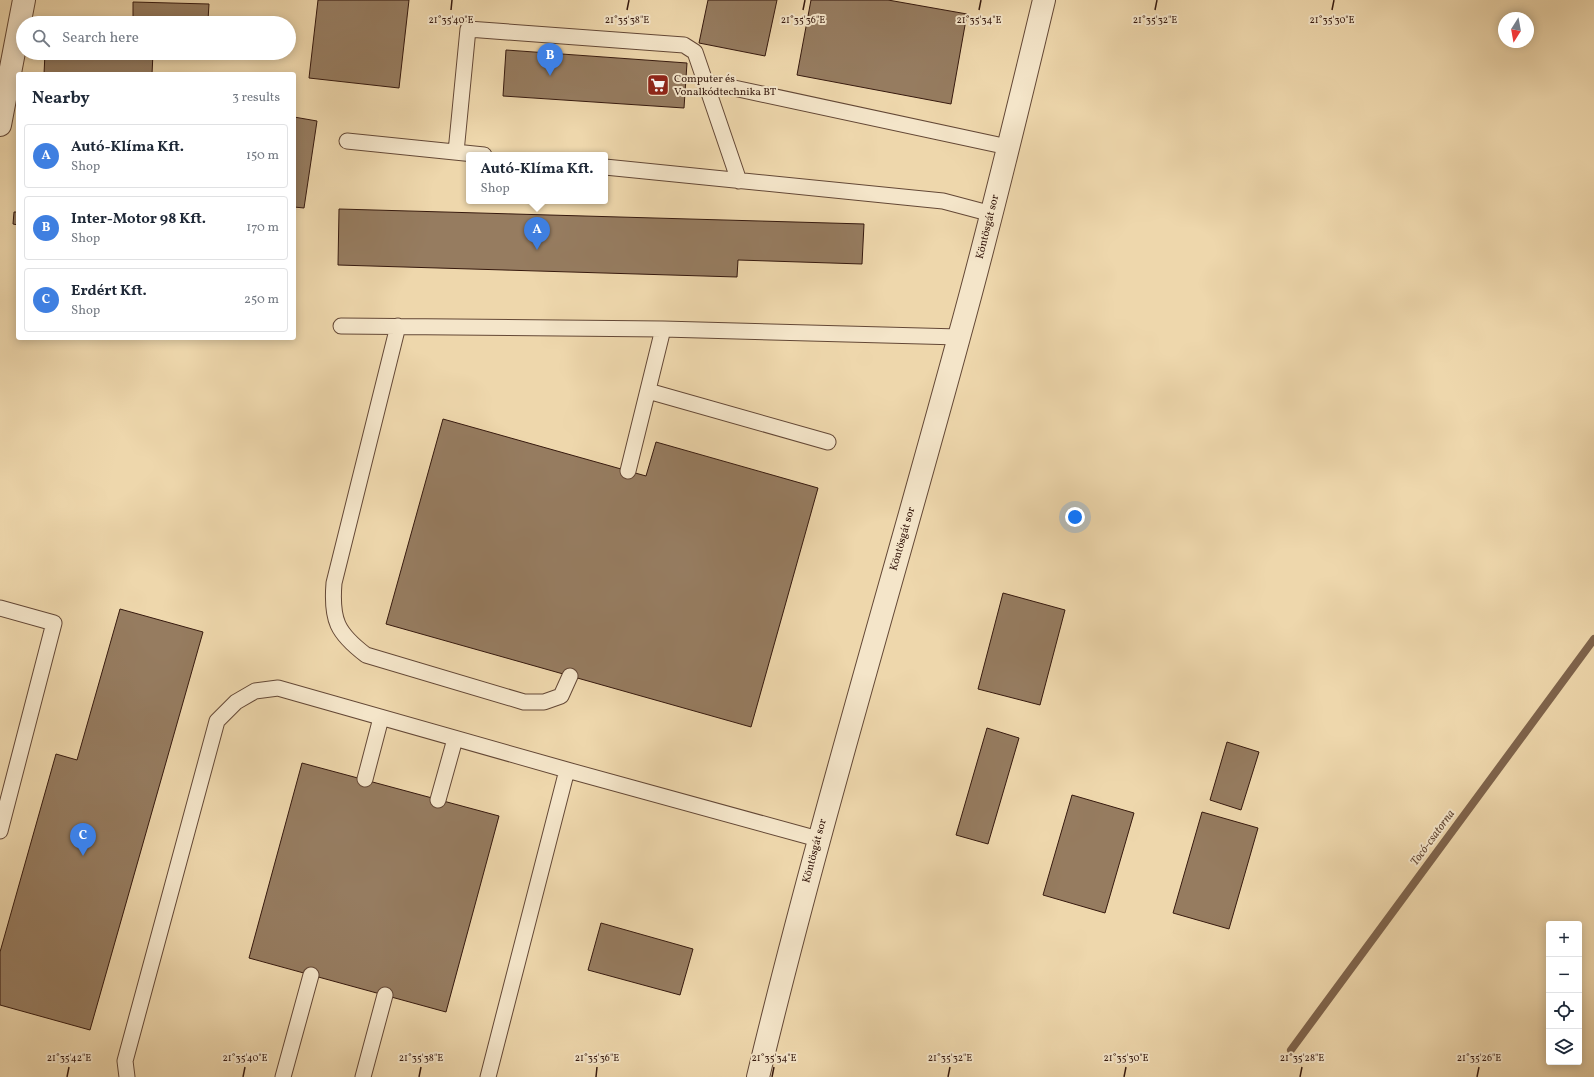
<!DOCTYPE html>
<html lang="en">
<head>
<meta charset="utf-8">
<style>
	:root { --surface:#fff; --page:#f2f2f3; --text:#1f2937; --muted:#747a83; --line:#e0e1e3; --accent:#0b8043 }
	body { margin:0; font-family:Vollkorn,serif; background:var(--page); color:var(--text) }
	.controls { position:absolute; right:12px; bottom:12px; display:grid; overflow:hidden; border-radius:4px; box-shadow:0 2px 10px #0003 }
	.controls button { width:36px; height:36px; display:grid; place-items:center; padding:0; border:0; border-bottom:1px solid var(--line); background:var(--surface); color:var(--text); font:20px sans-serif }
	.compass { position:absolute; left:1498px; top:12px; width:36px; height:36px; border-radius:50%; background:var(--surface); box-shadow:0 2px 10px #0003; rotate:191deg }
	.you { position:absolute; left:1075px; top:517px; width:14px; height:14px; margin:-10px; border:3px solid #fff; border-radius:50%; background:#1a73e8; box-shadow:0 0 0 6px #1a73e833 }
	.badge { display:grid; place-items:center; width:26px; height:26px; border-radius:50%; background:var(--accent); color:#fff; font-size:13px; font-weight:700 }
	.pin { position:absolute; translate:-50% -33px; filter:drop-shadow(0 1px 2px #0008) }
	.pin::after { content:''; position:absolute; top:21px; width:14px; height:12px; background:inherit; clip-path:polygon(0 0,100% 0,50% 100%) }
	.popup { position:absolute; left:466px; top:152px; width:142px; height:52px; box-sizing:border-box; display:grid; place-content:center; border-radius:4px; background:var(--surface); filter:drop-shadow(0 1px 3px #0005); font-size:13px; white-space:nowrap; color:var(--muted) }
	.popup b { font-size:15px; color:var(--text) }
	.popup::after { content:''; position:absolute; left:50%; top:100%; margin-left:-8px; border:8px solid transparent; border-top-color:var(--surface) }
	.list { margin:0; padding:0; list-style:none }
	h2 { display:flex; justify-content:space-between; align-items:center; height:52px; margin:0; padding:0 16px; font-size:17px }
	h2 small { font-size:13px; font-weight:400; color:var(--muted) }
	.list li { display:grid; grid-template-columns:26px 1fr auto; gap:12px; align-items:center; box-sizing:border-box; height:64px; margin:0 8px 8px; padding:0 8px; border:1px solid var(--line); border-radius:4px }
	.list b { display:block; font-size:15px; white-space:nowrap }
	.list p { margin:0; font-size:13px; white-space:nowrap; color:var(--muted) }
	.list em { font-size:13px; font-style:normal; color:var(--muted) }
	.icon { flex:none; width:22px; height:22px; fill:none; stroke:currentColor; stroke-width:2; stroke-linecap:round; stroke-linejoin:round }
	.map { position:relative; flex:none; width:1594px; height:1077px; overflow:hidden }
	.search { position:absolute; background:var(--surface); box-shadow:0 2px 10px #0003; left:16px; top:16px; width:280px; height:44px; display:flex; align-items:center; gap:10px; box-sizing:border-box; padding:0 14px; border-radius:22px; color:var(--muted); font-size:15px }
	.panel { position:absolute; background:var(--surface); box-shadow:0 2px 10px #0003; left:16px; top:72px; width:280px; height:268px; border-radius:4px }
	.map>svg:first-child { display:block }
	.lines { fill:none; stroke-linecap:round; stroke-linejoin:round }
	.stream { stroke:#7f644c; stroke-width:8 }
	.building { fill:#967c60; stroke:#36190e }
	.service-casing { stroke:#644836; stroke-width:17 }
	.minor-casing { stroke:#644836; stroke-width:24 }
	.service { stroke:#f4e5c9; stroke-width:15 }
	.minor { stroke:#f4e5c9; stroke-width:22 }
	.ticks { fill:none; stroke:#36190e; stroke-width:1.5 }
	.labels { text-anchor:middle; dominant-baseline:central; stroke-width:4; stroke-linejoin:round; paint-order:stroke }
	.poi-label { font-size:11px; fill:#36190e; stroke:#f4e5c9; text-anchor:start }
	.street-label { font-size:11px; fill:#36190e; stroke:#f4e5c9 }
	.water-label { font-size:12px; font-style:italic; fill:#604532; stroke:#f4e5c9 }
	.ticks-label { font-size:10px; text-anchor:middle; fill:#36190e; stroke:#f4e5c9; stroke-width:4; stroke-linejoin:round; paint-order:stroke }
</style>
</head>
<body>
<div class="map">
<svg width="1594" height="1077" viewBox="0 0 1594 1077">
	<rect width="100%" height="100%" fill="#eed7ac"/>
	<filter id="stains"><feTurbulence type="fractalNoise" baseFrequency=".005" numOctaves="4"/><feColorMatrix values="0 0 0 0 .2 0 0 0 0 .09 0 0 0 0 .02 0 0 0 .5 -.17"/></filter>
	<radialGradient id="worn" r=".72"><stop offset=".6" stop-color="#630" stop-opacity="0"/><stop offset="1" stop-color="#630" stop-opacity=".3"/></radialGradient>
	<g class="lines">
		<!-- stream -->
		<path class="stream" d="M1291 1050 1594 639"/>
	</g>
	<!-- building -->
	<path class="building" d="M318 0H409L399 88 309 78Z
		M708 0H777L765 56 699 43Z
		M811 0H888L967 14 951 104 797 75Z
		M133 2 209 4 208 20 133 18Z
		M506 50 687 63 684 108 503 96Z
		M45 53H153L152 74H44Z
		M294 117 317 121 304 208 294 207Z
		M339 209 864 224 862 264 738 260 737 277 338 265Z
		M14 212H18V225L13 224Z
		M443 419 646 476 656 442 818 488 751 727 386 624Z
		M1003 593 1065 610 1040 705 978 689Z
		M120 609 203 632 90 1030 0 1005V952L56 754 77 760Z
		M987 728 1019 738 988 844 956 835Z
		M1227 742 1259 752 1241 810 1210 800Z
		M302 763 499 816 446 1012 249 958Z
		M1072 795 1134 813 1105 913 1043 895Z
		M1202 812 1258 828 1229 929 1173 913Z
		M601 923 693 949 680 995 588 970Z"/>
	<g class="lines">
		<!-- service casing -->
		<g class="service-casing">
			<path id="service" d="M706 82 1008 147
				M347 141 484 155
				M456 152 468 29 684 45 695 52 739 181
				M605 167 943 201 992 214
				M341 326 663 329 959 337
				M398 326 334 583C331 620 337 633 366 655L524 702H544L561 696 570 676
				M648 391 828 442
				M628 471 663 329
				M0 608 54 623 0 831
				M365 779 381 718
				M438 800 455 739
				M127 1077 125 1061 217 721 236 702 255 691 278 688 567 770 818 839
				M283 1077 311 975
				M363 1077 385 995
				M488 1077 567 770"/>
		</g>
		<!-- minor casing -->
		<g class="minor-casing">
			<path id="minor" d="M0 125 24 0
				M758 1077C818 828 892 584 959 337 990 225 1017 113 1044 0"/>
		</g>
		<!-- service -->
		<use href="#service" class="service"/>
		<!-- minor -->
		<use href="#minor" class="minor"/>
	</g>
	<!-- ticks -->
	<path class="ticks" d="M451 10 452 0M627 10 629 0M803 10 805 0M979 10 981 0M1155 10 1157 0M1332 10 1334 0M67 1077 69 1067M243 1077 245 1067M419 1077 421 1067M596 1077 597 1067M772 1077 774 1067M948 1077 950 1067M1124 1077 1126 1067M1300 1077 1302 1067M1477 1077 1479 1067"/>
	<!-- icons -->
	<defs>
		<g id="supermarket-square" transform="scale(1.15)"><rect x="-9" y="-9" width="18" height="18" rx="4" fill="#8f2418" stroke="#f4e5c9"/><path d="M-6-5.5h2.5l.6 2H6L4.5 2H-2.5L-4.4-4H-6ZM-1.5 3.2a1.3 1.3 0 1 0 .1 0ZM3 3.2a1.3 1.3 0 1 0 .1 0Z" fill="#fff"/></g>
	</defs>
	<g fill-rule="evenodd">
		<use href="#supermarket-square" x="658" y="85"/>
	</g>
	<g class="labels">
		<!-- poi labels -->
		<g class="poi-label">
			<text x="674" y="79">Computer és<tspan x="674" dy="13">Vonalkódtechnika BT</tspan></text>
		</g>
		<!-- street labels -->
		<g class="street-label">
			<text transform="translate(988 227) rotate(-76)">Köntösgát sor</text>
			<text transform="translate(903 539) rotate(-74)">Köntösgát sor</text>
			<text transform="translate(815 851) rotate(-75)">Köntösgát sor</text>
		</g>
		<!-- water labels -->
		<g class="water-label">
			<text transform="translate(1433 838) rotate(-54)">Tocó-csatorna</text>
		</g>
	</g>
	<g class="ticks-label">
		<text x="451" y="23">21°35'40"E</text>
		<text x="627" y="23">21°35'38"E</text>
		<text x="803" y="23">21°35'36"E</text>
		<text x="979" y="23">21°35'34"E</text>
		<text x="1155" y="23">21°35'32"E</text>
		<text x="1332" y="23">21°35'30"E</text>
		<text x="69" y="1061">21°35'42"E</text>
		<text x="245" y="1061">21°35'40"E</text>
		<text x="421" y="1061">21°35'38"E</text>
		<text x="597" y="1061">21°35'36"E</text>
		<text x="774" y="1061">21°35'34"E</text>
		<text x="950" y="1061">21°35'32"E</text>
		<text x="1126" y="1061">21°35'30"E</text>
		<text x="1302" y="1061">21°35'28"E</text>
		<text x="1479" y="1061">21°35'26"E</text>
	</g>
	<rect width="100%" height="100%" filter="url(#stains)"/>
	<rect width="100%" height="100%" fill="url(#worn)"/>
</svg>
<div class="controls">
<button>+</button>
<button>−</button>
<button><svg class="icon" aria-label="locate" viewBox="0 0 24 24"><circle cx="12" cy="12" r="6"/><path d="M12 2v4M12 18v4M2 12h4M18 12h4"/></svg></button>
<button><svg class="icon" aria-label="layers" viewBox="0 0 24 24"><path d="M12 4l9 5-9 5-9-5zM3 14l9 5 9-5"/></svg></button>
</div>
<svg class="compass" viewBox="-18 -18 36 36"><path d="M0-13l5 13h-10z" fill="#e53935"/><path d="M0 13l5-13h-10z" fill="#747a83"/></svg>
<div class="you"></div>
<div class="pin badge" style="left:537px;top:250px;background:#3f7fe0">A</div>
<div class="popup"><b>Autó-Klíma Kft.</b>Shop</div>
<div class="pin badge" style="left:550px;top:76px;background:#3f7fe0">B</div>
<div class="pin badge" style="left:83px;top:856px;background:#3f7fe0">C</div>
<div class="search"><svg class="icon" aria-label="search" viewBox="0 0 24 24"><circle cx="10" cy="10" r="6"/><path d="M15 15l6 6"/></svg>Search here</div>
<section class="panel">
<h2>Nearby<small>3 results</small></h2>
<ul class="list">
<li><span class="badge" style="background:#3f7fe0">A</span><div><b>Autó-Klíma Kft.</b><p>Shop</p></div><em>150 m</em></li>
<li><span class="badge" style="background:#3f7fe0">B</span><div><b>Inter-Motor 98 Kft.</b><p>Shop</p></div><em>170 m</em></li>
<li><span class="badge" style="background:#3f7fe0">C</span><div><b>Erdért Kft.</b><p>Shop</p></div><em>250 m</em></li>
</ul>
</section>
</div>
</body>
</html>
